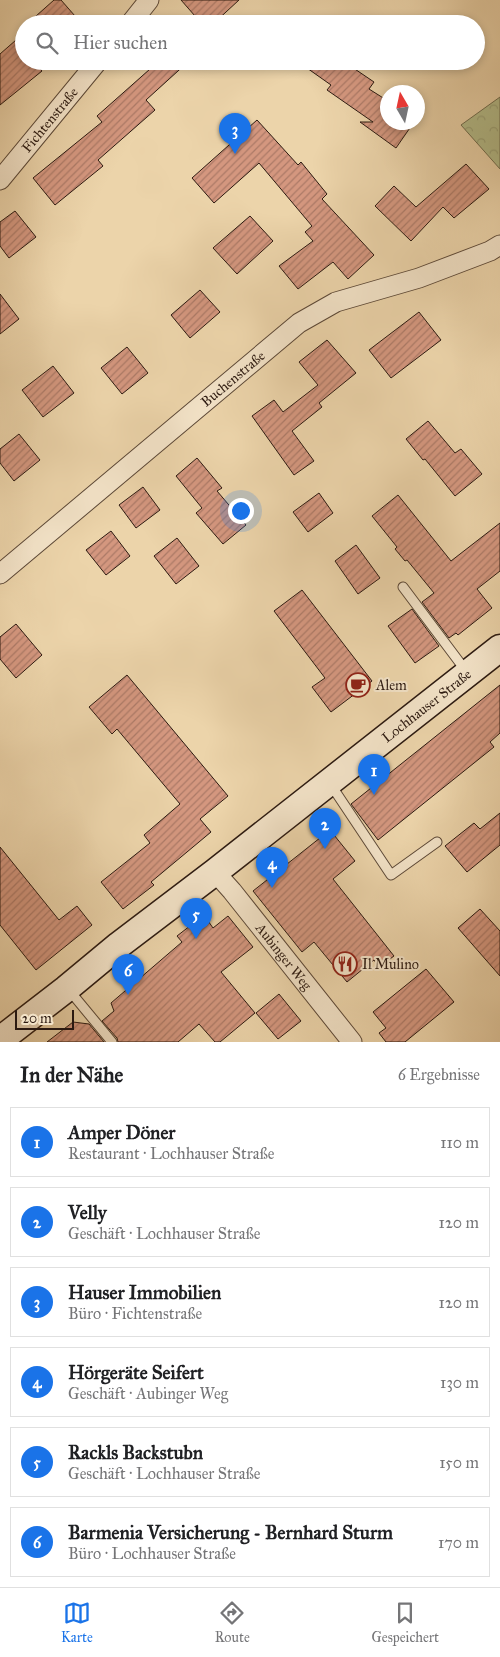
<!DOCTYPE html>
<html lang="de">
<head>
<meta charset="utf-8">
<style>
	:root { --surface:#fff; --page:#f2f2f2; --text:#202124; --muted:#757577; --line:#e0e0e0; --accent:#1a73e8 }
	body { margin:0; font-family:"IM FELL Great Primer",serif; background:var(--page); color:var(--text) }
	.compass { position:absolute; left:380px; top:85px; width:45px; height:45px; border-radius:50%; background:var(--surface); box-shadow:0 2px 8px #0003; rotate:351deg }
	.scale { position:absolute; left:15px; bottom:12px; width:59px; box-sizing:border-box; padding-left:5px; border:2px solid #2c1a11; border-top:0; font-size:14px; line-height:18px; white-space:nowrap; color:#2c1a11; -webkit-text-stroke:4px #f3e3c8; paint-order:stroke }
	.you { position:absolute; left:240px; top:510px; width:18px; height:18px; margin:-12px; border:4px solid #fff; border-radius:50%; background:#1a73e8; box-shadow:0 0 0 8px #1a73e833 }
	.badge { display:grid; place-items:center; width:32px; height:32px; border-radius:50%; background:var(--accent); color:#fff; font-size:16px; font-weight:700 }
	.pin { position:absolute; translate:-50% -41px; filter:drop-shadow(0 1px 2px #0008) }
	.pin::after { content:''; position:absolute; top:26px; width:18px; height:15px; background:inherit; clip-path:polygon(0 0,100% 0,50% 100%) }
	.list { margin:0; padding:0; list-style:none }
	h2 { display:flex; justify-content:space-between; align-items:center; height:65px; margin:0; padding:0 20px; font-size:21px }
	h2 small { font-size:16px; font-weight:400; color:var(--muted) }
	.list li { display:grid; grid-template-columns:32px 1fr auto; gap:15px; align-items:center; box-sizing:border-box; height:70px; margin:0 10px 10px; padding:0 10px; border:1px solid var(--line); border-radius:0px }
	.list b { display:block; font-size:19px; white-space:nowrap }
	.list p { margin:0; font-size:16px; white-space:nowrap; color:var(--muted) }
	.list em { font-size:16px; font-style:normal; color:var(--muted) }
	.icon { flex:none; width:28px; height:28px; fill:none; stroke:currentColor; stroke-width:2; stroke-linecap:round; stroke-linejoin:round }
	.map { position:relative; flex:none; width:500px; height:1042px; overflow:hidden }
	.search { position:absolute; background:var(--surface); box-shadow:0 2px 8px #0003; left:15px; right:15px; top:15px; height:55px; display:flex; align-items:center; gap:12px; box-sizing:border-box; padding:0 18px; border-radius:28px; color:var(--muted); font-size:19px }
	.sheet { height:545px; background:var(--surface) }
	nav { display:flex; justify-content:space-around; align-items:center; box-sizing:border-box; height:70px; border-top:1px solid var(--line); background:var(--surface); font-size:14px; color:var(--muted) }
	nav a { display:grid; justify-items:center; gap:2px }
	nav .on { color:var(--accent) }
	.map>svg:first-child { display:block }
	.forest { fill:url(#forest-crowns); stroke:#706c4e }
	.building { fill:url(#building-hatch); stroke:#2c1a11 }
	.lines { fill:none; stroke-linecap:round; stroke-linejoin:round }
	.lane-casing { stroke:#5c4837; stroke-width:11 }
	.street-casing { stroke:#5c4837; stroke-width:21 }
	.secondary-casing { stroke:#2c1a11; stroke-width:29 }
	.lane { stroke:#f3e3c8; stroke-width:9 }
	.street { stroke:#f3e3c8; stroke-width:19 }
	.secondary { stroke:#f3e3c8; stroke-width:26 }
	.labels { text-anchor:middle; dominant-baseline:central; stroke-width:4; stroke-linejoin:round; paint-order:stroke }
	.street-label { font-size:14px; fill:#2c1a11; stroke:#f3e3c8 }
	.poi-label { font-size:14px; fill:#2c1a11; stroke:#f3e3c8; text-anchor:start }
</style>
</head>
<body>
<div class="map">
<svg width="500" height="1042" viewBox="0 0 500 1042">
	<defs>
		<pattern id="forest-crowns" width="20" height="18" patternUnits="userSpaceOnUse" patternTransform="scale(1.25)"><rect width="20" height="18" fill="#b4bd8b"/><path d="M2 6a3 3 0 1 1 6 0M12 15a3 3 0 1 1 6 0" fill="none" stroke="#9ba277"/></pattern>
		<pattern id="building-hatch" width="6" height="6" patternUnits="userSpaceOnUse" patternTransform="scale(1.25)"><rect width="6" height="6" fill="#d4977f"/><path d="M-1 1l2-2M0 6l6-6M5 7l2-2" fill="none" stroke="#ac7a67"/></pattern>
	</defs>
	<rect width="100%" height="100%" fill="#ecd4aa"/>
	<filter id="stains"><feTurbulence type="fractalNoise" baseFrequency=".004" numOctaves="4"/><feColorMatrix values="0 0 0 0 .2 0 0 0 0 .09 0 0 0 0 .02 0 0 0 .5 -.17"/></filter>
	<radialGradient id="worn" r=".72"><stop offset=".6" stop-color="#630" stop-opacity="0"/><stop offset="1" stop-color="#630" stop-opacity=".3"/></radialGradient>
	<!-- forest -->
	<path class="forest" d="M500 97V169L461 125Z"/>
	<!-- building -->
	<path class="building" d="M54 0H61L82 24H27Z
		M181 0H239L213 24H202Z
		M16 40 24 49V61H33L42 71 0 105V54Z
		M142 61H189L146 100 155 110 98 160 103 166 55 205 33 178 102 122 97 116 150 69Z
		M297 61H343L374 82 369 89 388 101V122H414L396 148 360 122H373L327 90 331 85Z
		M257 120 298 165 301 162 327 194 322 199 374 255 348 279 333 262 298 289 279 266 313 241 305 232 312 226 259 163 214 203 192 178Z
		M466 164 489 189 454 218 443 207 411 241 375 206 394 186 416 207Z
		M15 211 36 237 9 258 0 246V222Z
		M250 216 273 241 237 274 213 248Z
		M200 290 220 312 190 338 171 315Z
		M0 294 19 319 0 334Z
		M419 312 441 340 391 378 369 350Z
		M327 340 356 373 319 403 322 407 292 431 314 461 294 475 252 416 274 400 283 412 318 385 299 362Z
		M127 347 148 373 122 394 101 368Z
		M53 366 74 393 43 417 22 390Z
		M428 421 455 453 461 449 482 474 455 496 425 459 423 460 406 439Z
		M19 434 40 460 14 481 0 463V449Z
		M197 458 222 488 217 491 246 525 223 544 196 513 202 508 176 476Z
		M143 487 160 510 136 528 119 505Z
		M319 493 333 513 308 532 293 512Z
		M398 495 451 561 500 523V571L477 589 492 608 458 635 456 633 449 638 422 602 434 593 407 560 405 561 395 549 397 547 372 516Z
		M111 531 130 556 106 575 86 550Z
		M177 538 199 566 176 584 154 556Z
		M356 545 380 578 358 594 335 561Z
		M302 590 372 681 331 712 312 687 325 678 274 611Z
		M412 609 439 646 415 663 388 626Z
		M16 624 42 655 16 678 0 659V637Z
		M127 675 228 796 200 819 211 832 151 882 154 885 123 909 101 882 150 843 144 835 180 804 117 729 112 734 89 707Z
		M500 685V733L490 742 494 747 378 840 351 804Z
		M500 813V845L467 872 445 846 474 823 480 829Z
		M330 830 355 861 333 879 394 956 379 967 374 960 347 982 314 942 302 952 253 891Z
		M0 847 59 920 77 906 92 925 36 970 0 925Z
		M480 909 500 931V976L458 928Z
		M204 915 213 928 228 916 253 947 221 972 255 1013 220 1042H215L199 1024 178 1042H118L117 1038 102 1021 114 1011 111 1003 182 942 177 936Z
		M426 969 454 1002 405 1042H386L379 1033 386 1028 373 1012Z
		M279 994 301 1021 278 1039 256 1013Z
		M73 1022 89 1024 104 1042H47Z"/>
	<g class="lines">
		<!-- lane casing -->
		<g class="lane-casing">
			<path id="lane" d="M403 587 466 671
				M331 785 391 875 437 842
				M69 990 112 1042"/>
		</g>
		<!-- street casing -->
		<g class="street-casing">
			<g id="street">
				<path d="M130 24 149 0"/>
				<path id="s1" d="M0 180 98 61"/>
				<path id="s2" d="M0 574 299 323 336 302 419 278 490 251 500 245"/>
				<path id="s3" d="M215 872 232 891 352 1042"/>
			</g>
		</g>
		<!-- secondary casing -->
		<g class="secondary-casing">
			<g id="secondary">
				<path id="s4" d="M0 1040 66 989 119 945 215 872 500 648"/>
			</g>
		</g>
		<!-- lane -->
		<use href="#lane" class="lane"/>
		<!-- street -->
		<use href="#street" class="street"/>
		<!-- secondary -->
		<use href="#secondary" class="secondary"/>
	</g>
	<!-- icons -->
	<defs>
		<g id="cafe-ring" transform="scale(1.25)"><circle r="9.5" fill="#f3e3c8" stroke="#8f2418" stroke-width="1.5"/><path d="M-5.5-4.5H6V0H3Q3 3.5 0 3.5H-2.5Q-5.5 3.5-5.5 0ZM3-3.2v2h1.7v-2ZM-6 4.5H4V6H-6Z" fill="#8f2418"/></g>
		<g id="restaurant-ring" transform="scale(1.25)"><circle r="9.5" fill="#f3e3c8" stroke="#8f2418" stroke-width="1.5"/><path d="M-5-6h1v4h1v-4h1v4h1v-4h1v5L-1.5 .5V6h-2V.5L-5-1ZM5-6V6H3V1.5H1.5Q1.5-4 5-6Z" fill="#8f2418"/></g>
	</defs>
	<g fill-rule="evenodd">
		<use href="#cafe-ring" x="358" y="685"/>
		<use href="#restaurant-ring" x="345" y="964"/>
	</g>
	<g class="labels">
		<!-- street labels -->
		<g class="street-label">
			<text stroke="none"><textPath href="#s1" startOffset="78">Fichtenstraße</textPath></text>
			<text stroke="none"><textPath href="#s2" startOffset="304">Buchenstraße</textPath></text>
			<text stroke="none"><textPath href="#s4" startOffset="542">Lochhauser Straße</textPath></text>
			<text stroke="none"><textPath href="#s3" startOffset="109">Aubinger Weg</textPath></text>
		</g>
		<!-- poi labels -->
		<g class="poi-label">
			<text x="376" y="685">Alem</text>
			<text x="362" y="964">Il Mulino</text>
		</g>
	</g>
	<rect width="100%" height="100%" filter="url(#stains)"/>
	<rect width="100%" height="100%" fill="url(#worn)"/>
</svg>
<svg class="compass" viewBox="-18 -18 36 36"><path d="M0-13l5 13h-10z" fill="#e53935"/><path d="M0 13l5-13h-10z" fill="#757577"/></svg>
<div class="scale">20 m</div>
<div class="you"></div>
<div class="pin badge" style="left:374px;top:795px">1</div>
<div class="pin badge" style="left:325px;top:849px">2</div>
<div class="pin badge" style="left:235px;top:154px">3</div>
<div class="pin badge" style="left:272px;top:888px">4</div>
<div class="pin badge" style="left:196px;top:939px">5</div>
<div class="pin badge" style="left:128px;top:995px">6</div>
<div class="search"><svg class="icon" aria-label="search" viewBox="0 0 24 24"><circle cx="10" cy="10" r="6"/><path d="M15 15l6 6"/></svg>Hier suchen</div>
</div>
<section class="sheet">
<h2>In der Nähe<small>6 Ergebnisse</small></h2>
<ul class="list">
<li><span class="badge">1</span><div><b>Amper Döner</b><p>Restaurant · Lochhauser Straße</p></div><em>110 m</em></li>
<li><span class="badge">2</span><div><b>Velly</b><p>Geschäft · Lochhauser Straße</p></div><em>120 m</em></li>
<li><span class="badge">3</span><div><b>Hauser Immobilien</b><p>Büro · Fichtenstraße</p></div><em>120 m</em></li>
<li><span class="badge">4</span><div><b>Hörgeräte Seifert</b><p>Geschäft · Aubinger Weg</p></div><em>130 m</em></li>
<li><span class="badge">5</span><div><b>Rackls Backstubn</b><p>Geschäft · Lochhauser Straße</p></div><em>150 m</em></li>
<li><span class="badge">6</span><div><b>Barmenia Versicherung - Bernhard Sturm</b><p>Büro · Lochhauser Straße</p></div><em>170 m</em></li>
</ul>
</section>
<nav>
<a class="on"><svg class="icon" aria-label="map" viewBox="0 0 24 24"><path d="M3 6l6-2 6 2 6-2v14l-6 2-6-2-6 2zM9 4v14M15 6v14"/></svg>Karte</a>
<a><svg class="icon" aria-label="directions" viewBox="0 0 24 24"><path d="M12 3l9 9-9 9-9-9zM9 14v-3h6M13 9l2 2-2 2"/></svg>Route</a>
<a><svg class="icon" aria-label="saved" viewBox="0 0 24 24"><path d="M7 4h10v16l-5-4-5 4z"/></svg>Gespeichert</a>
</nav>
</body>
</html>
